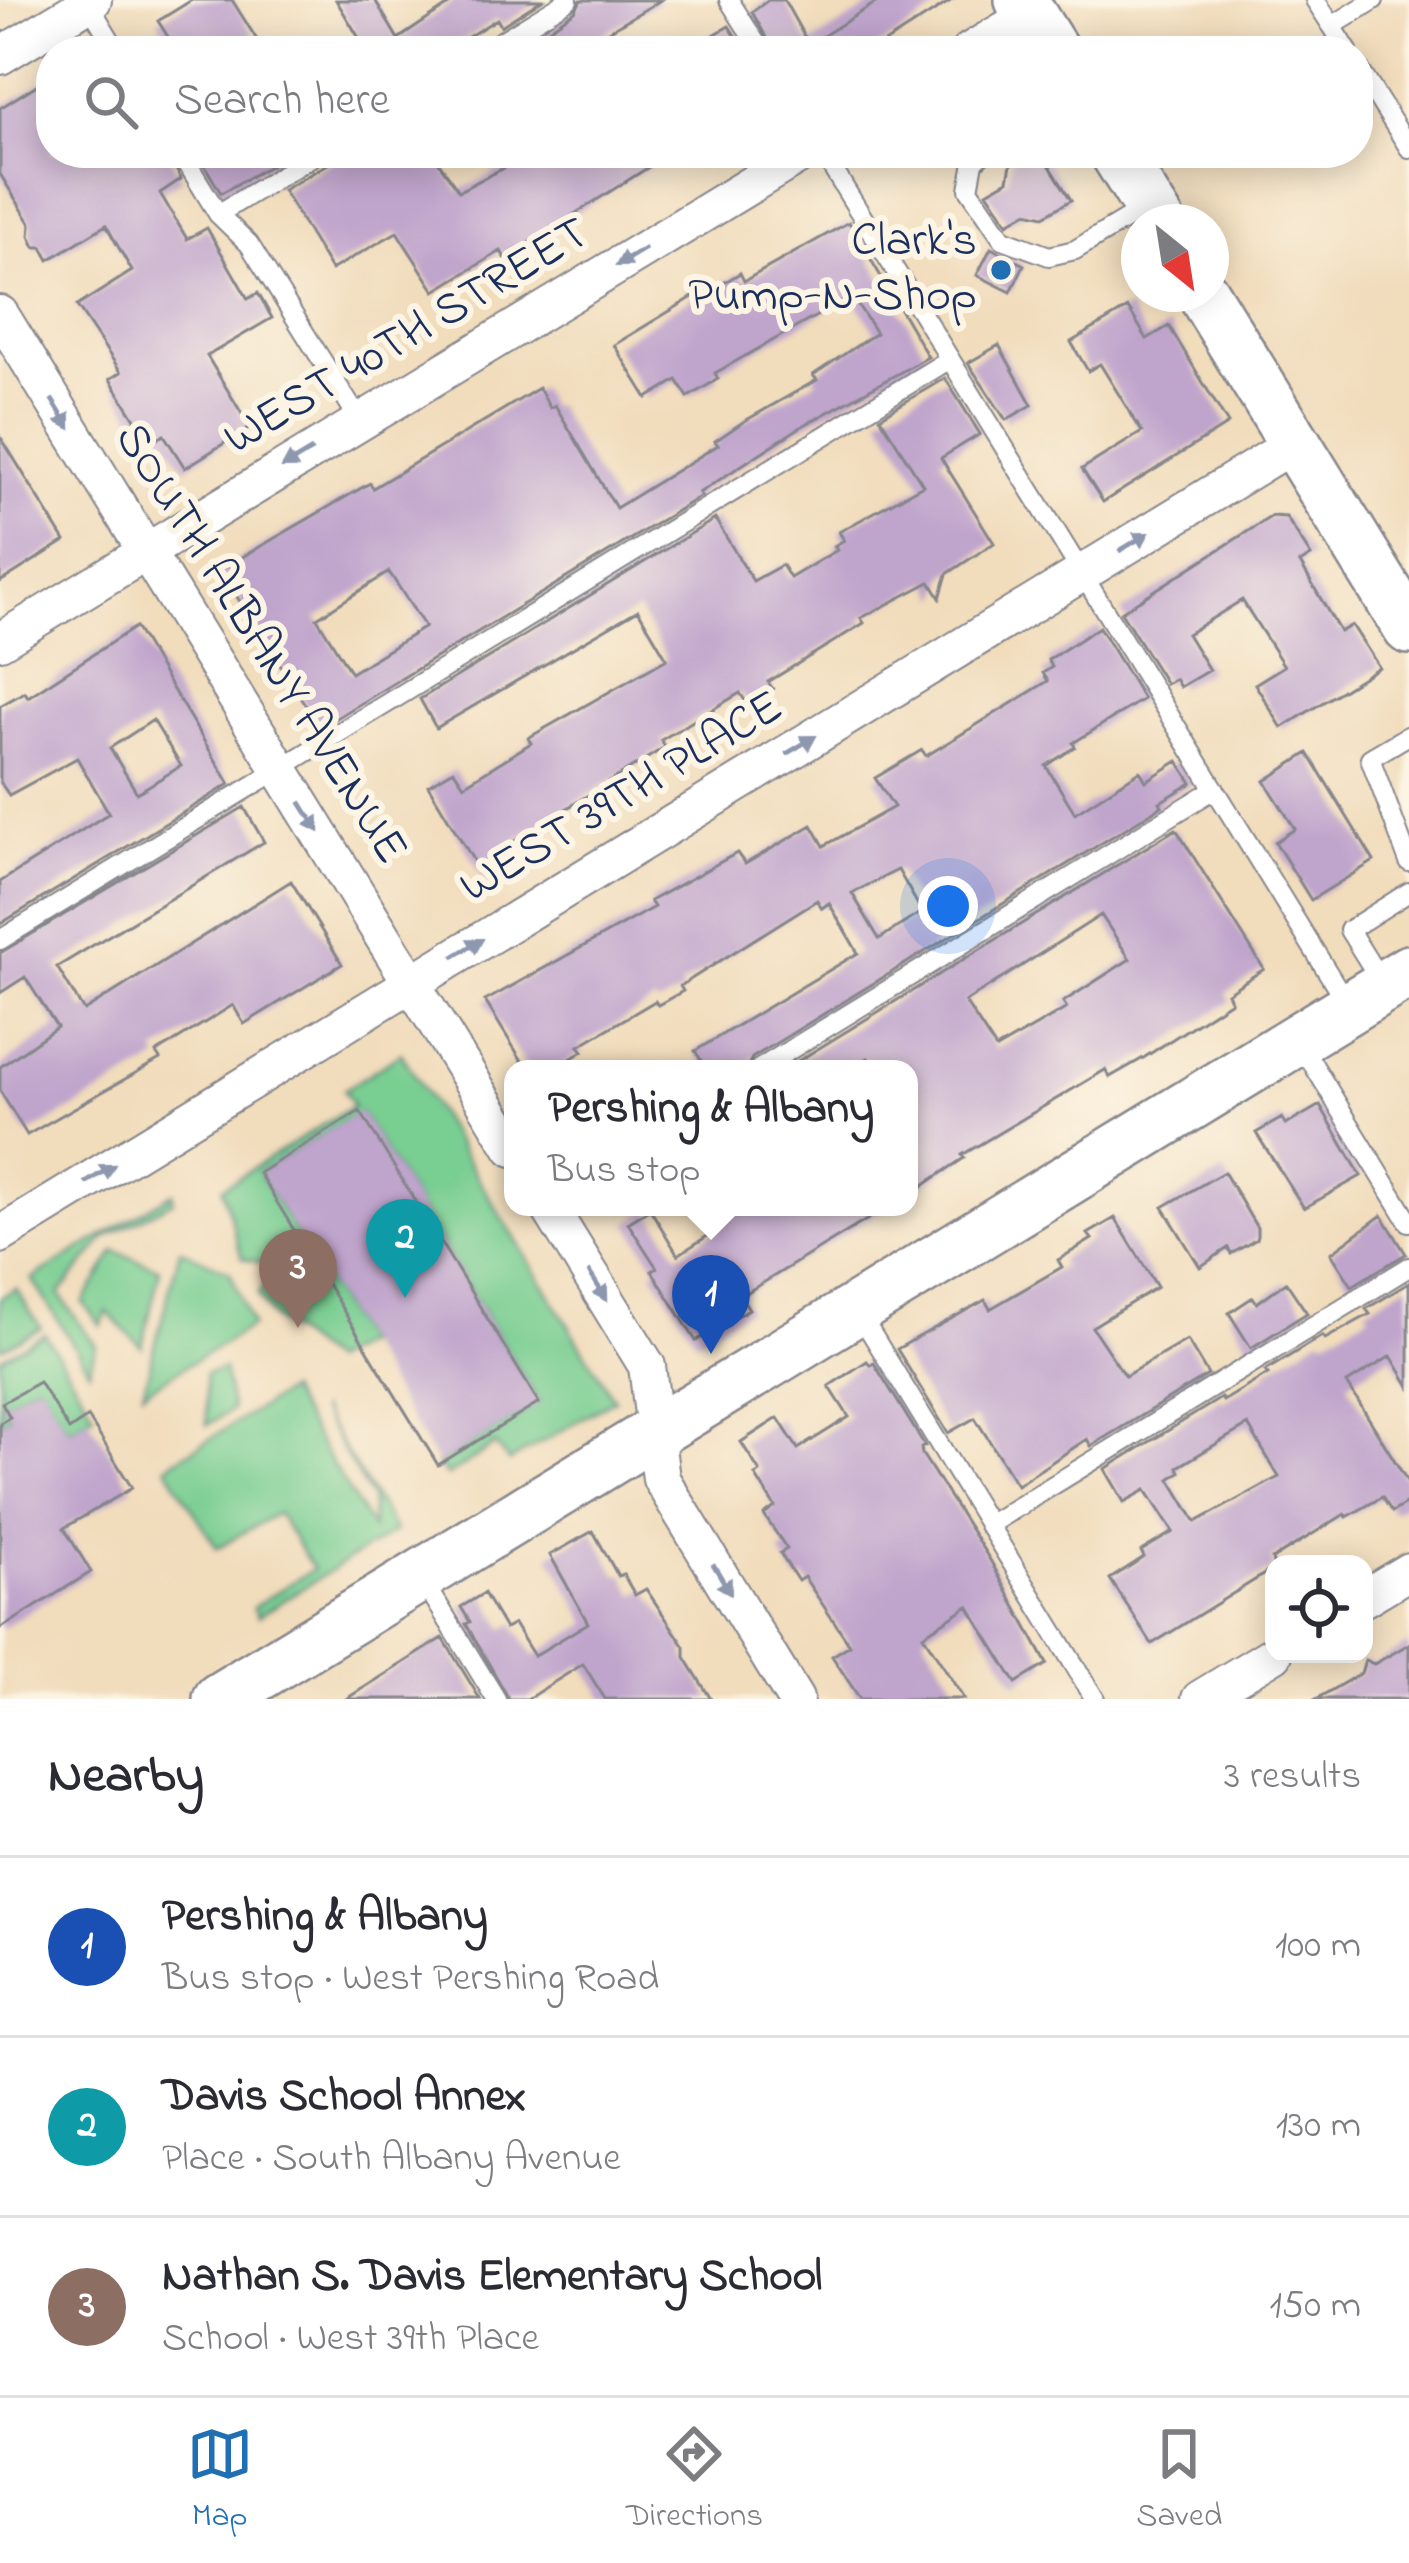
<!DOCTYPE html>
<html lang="en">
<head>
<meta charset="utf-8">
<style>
	:root { --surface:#fff; --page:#f7f7f7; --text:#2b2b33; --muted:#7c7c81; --line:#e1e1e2; --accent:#1f6fb2 }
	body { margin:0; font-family:"Indie Flower",sans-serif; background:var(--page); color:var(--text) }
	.controls { position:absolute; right:36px; bottom:36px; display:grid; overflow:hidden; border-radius:24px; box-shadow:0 6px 30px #0003 }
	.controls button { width:108px; height:108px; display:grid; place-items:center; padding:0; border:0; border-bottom:3px solid var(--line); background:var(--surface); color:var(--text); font:60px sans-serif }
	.compass { position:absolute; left:1121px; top:204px; width:108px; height:108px; border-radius:50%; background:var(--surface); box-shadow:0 6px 30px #0003; rotate:150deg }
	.you { position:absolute; left:948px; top:906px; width:42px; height:42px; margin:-30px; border:9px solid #fff; border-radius:50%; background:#1a73e8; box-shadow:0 0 0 18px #1a73e833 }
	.badge { display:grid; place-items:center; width:78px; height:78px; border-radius:50%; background:var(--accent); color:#fff; font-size:39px; font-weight:700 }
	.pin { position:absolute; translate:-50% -99px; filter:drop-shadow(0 3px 6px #0008) }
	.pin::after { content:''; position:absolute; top:63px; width:42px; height:36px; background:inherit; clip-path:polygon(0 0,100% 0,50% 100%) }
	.popup { position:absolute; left:504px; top:1060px; width:414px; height:156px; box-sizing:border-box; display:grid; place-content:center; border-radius:24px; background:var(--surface); filter:drop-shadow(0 3px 9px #0005); font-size:39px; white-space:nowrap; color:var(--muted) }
	.popup b { font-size:45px; color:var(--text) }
	.popup::after { content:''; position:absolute; left:50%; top:100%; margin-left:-24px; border:24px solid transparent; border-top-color:var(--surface) }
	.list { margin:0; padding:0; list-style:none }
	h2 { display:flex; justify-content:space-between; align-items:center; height:156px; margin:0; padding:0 48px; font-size:51px }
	h2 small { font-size:39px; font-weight:400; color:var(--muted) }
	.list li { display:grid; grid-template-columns:78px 1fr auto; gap:36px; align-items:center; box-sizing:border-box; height:180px; padding:0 48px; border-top:3px solid var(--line) }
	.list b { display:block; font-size:45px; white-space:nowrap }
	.list p { margin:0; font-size:39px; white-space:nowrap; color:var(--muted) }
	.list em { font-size:39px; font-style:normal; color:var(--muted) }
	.icon { flex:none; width:66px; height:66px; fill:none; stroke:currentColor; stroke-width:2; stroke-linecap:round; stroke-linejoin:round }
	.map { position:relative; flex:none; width:1409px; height:1699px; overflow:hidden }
	.search { position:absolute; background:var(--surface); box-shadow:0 6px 30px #0003; left:36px; right:36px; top:36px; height:132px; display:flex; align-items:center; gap:30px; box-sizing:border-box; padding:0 42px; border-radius:48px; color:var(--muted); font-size:45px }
	.sheet { height:696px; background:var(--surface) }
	nav { display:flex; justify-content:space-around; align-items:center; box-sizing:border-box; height:168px; border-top:3px solid var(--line); background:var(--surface); font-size:33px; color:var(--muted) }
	nav a { display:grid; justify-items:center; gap:6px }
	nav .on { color:var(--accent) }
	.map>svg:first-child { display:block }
	.green { fill:#79ce92; stroke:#4a7e78; stroke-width:3 }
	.building { fill:#bfa4cc; fill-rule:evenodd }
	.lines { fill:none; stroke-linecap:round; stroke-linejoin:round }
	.lane-casing { stroke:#86868c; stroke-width:22 }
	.street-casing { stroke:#86868c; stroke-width:40 }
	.secondary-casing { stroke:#86868c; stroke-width:56 }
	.lane { stroke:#fff; stroke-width:18 }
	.street { stroke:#fff; stroke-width:36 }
	.secondary { stroke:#fff; stroke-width:51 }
	.oneway { fill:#8d97ae }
	.poi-dot { fill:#1f6fb2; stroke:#fcf5e5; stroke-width:4.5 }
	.labels { text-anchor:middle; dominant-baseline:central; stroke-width:12; stroke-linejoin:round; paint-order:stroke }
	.poi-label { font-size:48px; fill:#1b2f5e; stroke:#fcf5e5; text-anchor:end }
	.street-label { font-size:48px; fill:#1b2f5e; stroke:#fcf5e5 }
</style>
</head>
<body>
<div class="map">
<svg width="1409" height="1699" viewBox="0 0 1409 1699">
	<rect width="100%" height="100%" fill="#fcf5e5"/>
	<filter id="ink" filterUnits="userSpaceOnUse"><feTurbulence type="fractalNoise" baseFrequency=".00833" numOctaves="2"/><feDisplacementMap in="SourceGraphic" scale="24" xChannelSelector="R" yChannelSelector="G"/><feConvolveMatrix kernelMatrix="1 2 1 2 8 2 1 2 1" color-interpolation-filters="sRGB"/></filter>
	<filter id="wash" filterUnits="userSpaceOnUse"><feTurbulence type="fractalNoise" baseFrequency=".004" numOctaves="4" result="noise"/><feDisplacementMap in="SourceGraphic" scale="48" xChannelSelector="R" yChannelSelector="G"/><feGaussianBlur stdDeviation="2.7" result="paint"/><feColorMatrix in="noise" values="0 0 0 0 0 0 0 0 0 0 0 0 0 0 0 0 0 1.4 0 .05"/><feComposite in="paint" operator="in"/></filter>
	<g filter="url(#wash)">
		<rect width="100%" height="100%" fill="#f1dcbb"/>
		<!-- green -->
		<path class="green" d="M401 1053 614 1399 509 1462 495 1445 447 1476 438 1465 539 1402 360 1112 259 1173 303 1244 269 1265 242 1258 222 1188 353 1106 344 1090Z
			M173 1193V1201L105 1238 59 1294 96 1346 89 1370 32 1279Z
			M180 1249 230 1272 252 1326 143 1392Z
			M115 1251 160 1269 142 1347 107 1312 101 1326 83 1303Z
			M308 1253 363 1343 330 1362 273 1318 258 1295 274 1274Z
			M16 1289 41 1328 0 1349V1298Z
			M45 1334 94 1413 69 1430 38 1382 3 1403 10 1417 0 1423V1358Z
			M223 1369 232 1410 207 1425 205 1374Z
			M287 1391 372 1529 371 1499 319 1409 395 1531 258 1616 253 1607 313 1569 277 1513 217 1548 166 1466Z"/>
		<g id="blocks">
			<!-- building -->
			<path class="building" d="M192 0H232L264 51H177L158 21Z
				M336 0H375L398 39 456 0H542L501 26 497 19 445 51H367Z
				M581 0H661L574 51H516L575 11Z
				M768 0H784L809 45 880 0H952L872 51H774L752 12Z
				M729 26 745 51H687Z
				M51 76V153H168L181 179 160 193 187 239 207 228 248 299 258 293 272 318 207 356 250 427 185 468 164 435 150 443 110 379 121 372 77 306 132 271 106 225 49 260 42 247H35L30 236 31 224 0 174V108Z
				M197 153H292L221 193Z
				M347 153H432L459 191 532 153H671L505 258 501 251 435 291 397 232 331 270 283 190Z
				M1021 153H1042L1071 200 1044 216 1027 212 1008 223 987 192 1008 180 1012 159Z
				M849 222 928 357 799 428 699 493 701 496 320 728 220 570 370 483 373 488 539 388 550 408 555 405 616 508 718 445 715 441 743 422 817 380 813 375 876 333 852 296 715 373 718 379 688 397 677 380 647 398 614 345 706 289 712 290 740 273 744 281ZM389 572 425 627 351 673 317 618Z
				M991 248 1024 265 1011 292 977 275Z
				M1128 308 1147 339 1169 326 1228 424 1103 502 1082 469 1142 432 1100 364 1088 371 1071 342Z
				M999 345 1032 405 1006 420 968 363Z
				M945 378 980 434 941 458 994 543 947 574 940 598 930 582 861 618 864 623 768 682 773 689 748 705 740 693 661 740 665 747 502 849 510 862 484 878 428 785 454 770 464 785 531 743 528 738 667 659 638 610 436 728 420 699 715 519 753 581 782 565 790 578 837 550 834 546 844 540 839 532 923 485 880 417Z
				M0 436 65 541 0 582Z
				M1272 516 1286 517 1311 556 1300 563 1340 632 1352 625 1379 667 1282 728 1255 684 1284 666 1242 600 1187 634 1209 670 1180 687 1175 679 1166 684 1121 612Z
				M135 627 230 784 0 924V882L109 813 77 758 9 795 0 782V706L25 692 28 697ZM153 720 181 766 137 793 110 748Z
				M1099 627 1143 699 1073 743 1075 747 1046 766 1075 813 1140 771 1146 781 1178 761 1192 783 1160 802 1162 806 752 1058 746 1069H707L695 1051 858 953 829 903 822 908 817 900 680 986 683 991 658 1005 655 1001 579 1046 583 1051 554 1069H527L485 1001 654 907 650 901 737 853 745 864 812 825 824 846 894 807 875 778 922 750 926 756 1048 681 1043 673 1052 667 1048 660ZM898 870 922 912 879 939 852 893Z
				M1308 753 1374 861 1311 900 1275 842 1295 829 1265 781Z
				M244 807 264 842 57 967 84 1011 291 881 342 964 244 1024 233 1005 156 1053 160 1059 27 1135 0 1091V1067L57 1027 25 977 0 993V953Z
				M1176 829 1264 969 1227 993 1231 1001 1145 1057 1110 1077 1105 1070 1031 1114 962 1155 964 1158 909 1195V1069H875L868 1058 852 1069H785ZM1101 915 1130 959 1063 1002 1067 1008 996 1049 965 1002Z
				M1320 1105 1361 1176 1304 1208 1256 1133 1282 1118 1286 1125Z
				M360 1111 539 1403 438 1465 259 1173Z
				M1224 1172 1257 1228V1239L1231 1254 1228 1248 1200 1267 1163 1207Z
				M711 1207H888L741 1296 749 1309 696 1341 652 1271 657 1268 628 1223 650 1209 678 1255 723 1226Z
				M1382 1215 1406 1254 1352 1286 1331 1253Z
				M1115 1218 1157 1287 1092 1327 1125 1376 1187 1340 1208 1375 1091 1446 1087 1439 1017 1485 975 1418 948 1433 897 1349 985 1300 990 1309 1062 1267 1058 1260 1092 1239 1088 1234Z
				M1286 1282 1307 1313 1251 1348 1229 1313 1253 1297 1257 1303Z
				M1409 1283V1386L1391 1356 1347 1383 1409 1484V1502L1392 1512 1382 1497 1347 1517 1345 1514 1272 1559 1274 1568 1152 1644 1110 1579 1144 1557 1141 1551 1173 1532 1146 1490 1124 1502 1105 1469 1221 1398 1223 1401 1268 1374 1265 1371 1322 1336 1325 1339 1370 1314 1366 1309ZM1248 1425 1279 1477 1196 1522 1170 1479 1180 1472 1178 1467Z
				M867 1361 870 1365 874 1363 925 1446 921 1448 922 1454 990 1560 1047 1664 1016 1683 968 1606 923 1635 964 1699H860L832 1656 850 1645 804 1577 798 1581 780 1553 787 1549 764 1515 775 1507 755 1475 760 1472 741 1442 778 1418 798 1449 849 1417 829 1386Z
				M39 1382 69 1430 88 1417 132 1488 64 1528 91 1572 0 1629V1423L10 1417 2 1403Z
				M593 1531 618 1576 623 1574 635 1595 646 1589 685 1647V1657L711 1699H605L583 1664 527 1699H509L466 1624 470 1622 461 1607 484 1593 505 1629 514 1624 534 1656 588 1623 550 1555Z
				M443 1638 480 1699H346Z
				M1409 1644V1699H1316L1361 1673 1365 1660 1374 1664Z"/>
		</g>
	</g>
	<g filter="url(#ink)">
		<use href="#blocks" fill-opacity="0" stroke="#86868c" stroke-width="3"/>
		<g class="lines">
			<!-- lane casing -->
			<g class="lane-casing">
				<path id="lane" d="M729 0 761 51
					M1315 0 1332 26
					M88 3 117 51
					M485 51 568 0
					M1348 51 1332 26 1374 0
					M1358 67 1409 148
					M181 153 218 214 249 244 360 421
					M823 153 1346 1002
					M983 153 974 162 969 189 1003 239 1049 256 1075 250 1145 208
					M218 214 318 153
					M1409 735 1370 758 1409 862
					M0 940 950 359
					M1382 983 1349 930 1409 892
					M1300 1043 1409 1222
					M759 1069 1215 789
					M859 1313 1095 1699
					M988 1525 1409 1267
					M423 1580 496 1699"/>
			</g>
			<!-- street casing -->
			<g class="street-casing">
				<path id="street" d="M970 51 1030 15
					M0 56 93 0
					M0 314 513 1148
					M0 641 803 153
					M549 1207 647 1366 661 1479 795 1699
					M0 1235 1295 443
					M1364 1598 1409 1571
					M1200 1699 1274 1654"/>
			</g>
			<!-- secondary casing -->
			<g class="secondary-casing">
				<path id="secondary" d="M1021 0 1053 51
					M1116 153 1159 222
					M1203 294 1409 628
					M219 1699 1409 971"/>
			</g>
			<!-- lane -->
			<use href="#lane" class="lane"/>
			<!-- street -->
			<use href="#street" class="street"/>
			<!-- secondary -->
			<use href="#secondary" class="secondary"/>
		</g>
		<!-- one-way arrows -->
		<defs><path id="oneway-solid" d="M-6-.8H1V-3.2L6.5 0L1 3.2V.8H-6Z" transform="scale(3)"/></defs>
		<g class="oneway">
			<use href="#oneway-solid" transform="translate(631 257) rotate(149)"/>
			<use href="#oneway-solid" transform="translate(61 414) rotate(58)"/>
			<use href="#oneway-solid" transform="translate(297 459) rotate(149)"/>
			<use href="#oneway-solid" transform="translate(1134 542) rotate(-31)"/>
			<use href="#oneway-solid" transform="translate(801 745) rotate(-31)"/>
			<use href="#oneway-solid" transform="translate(310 817) rotate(58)"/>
			<use href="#oneway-solid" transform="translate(468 948) rotate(-31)"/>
			<use href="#oneway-solid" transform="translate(100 1174) rotate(-32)"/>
			<use href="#oneway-solid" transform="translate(598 1286) rotate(58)"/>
			<use href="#oneway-solid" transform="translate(722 1579) rotate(59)"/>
		</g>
	</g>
	<!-- markers -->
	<circle class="poi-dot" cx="1001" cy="270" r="12"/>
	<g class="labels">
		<!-- poi labels -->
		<g class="poi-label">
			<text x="977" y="242">Clark's<tspan x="977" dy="55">Pump-N-Shop</tspan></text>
		</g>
		<!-- street labels -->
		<g class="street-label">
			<text transform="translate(407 337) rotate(-31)">WEST 40TH STREET</text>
			<text transform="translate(260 644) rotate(58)">SOUTH ALBANY AVENUE</text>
			<text transform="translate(622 798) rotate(-31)">WEST 39TH PLACE</text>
		</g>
	</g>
</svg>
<div class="controls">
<button><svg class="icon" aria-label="locate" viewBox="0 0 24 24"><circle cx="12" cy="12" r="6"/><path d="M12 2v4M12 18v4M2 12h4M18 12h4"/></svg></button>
</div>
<svg class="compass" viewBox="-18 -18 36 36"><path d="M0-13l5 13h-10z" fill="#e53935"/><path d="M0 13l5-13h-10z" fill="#7c7c81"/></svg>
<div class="you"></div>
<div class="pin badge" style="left:711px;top:1354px;background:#1a4fb4">1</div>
<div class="popup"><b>Pershing &amp; Albany</b>Bus stop</div>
<div class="pin badge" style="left:405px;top:1298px;background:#0f9aa8">2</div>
<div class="pin badge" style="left:298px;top:1328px;background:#8d6e63">3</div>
<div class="search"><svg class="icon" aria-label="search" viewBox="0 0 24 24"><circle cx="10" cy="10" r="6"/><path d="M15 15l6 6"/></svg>Search here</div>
</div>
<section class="sheet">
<h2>Nearby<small>3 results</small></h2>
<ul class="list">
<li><span class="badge" style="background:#1a4fb4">1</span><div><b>Pershing &amp; Albany</b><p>Bus stop · West Pershing Road</p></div><em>100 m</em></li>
<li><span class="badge" style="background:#0f9aa8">2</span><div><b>Davis School Annex</b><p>Place · South Albany Avenue</p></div><em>130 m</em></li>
<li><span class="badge" style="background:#8d6e63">3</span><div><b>Nathan S. Davis Elementary School</b><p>School · West 39th Place</p></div><em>150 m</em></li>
</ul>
</section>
<nav>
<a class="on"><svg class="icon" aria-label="map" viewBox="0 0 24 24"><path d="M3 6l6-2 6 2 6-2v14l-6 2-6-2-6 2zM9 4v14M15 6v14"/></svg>Map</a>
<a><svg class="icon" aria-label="directions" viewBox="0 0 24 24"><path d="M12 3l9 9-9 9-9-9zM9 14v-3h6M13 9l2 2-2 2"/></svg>Directions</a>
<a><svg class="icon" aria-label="saved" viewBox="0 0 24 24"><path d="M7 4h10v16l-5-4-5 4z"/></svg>Saved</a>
</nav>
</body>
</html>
